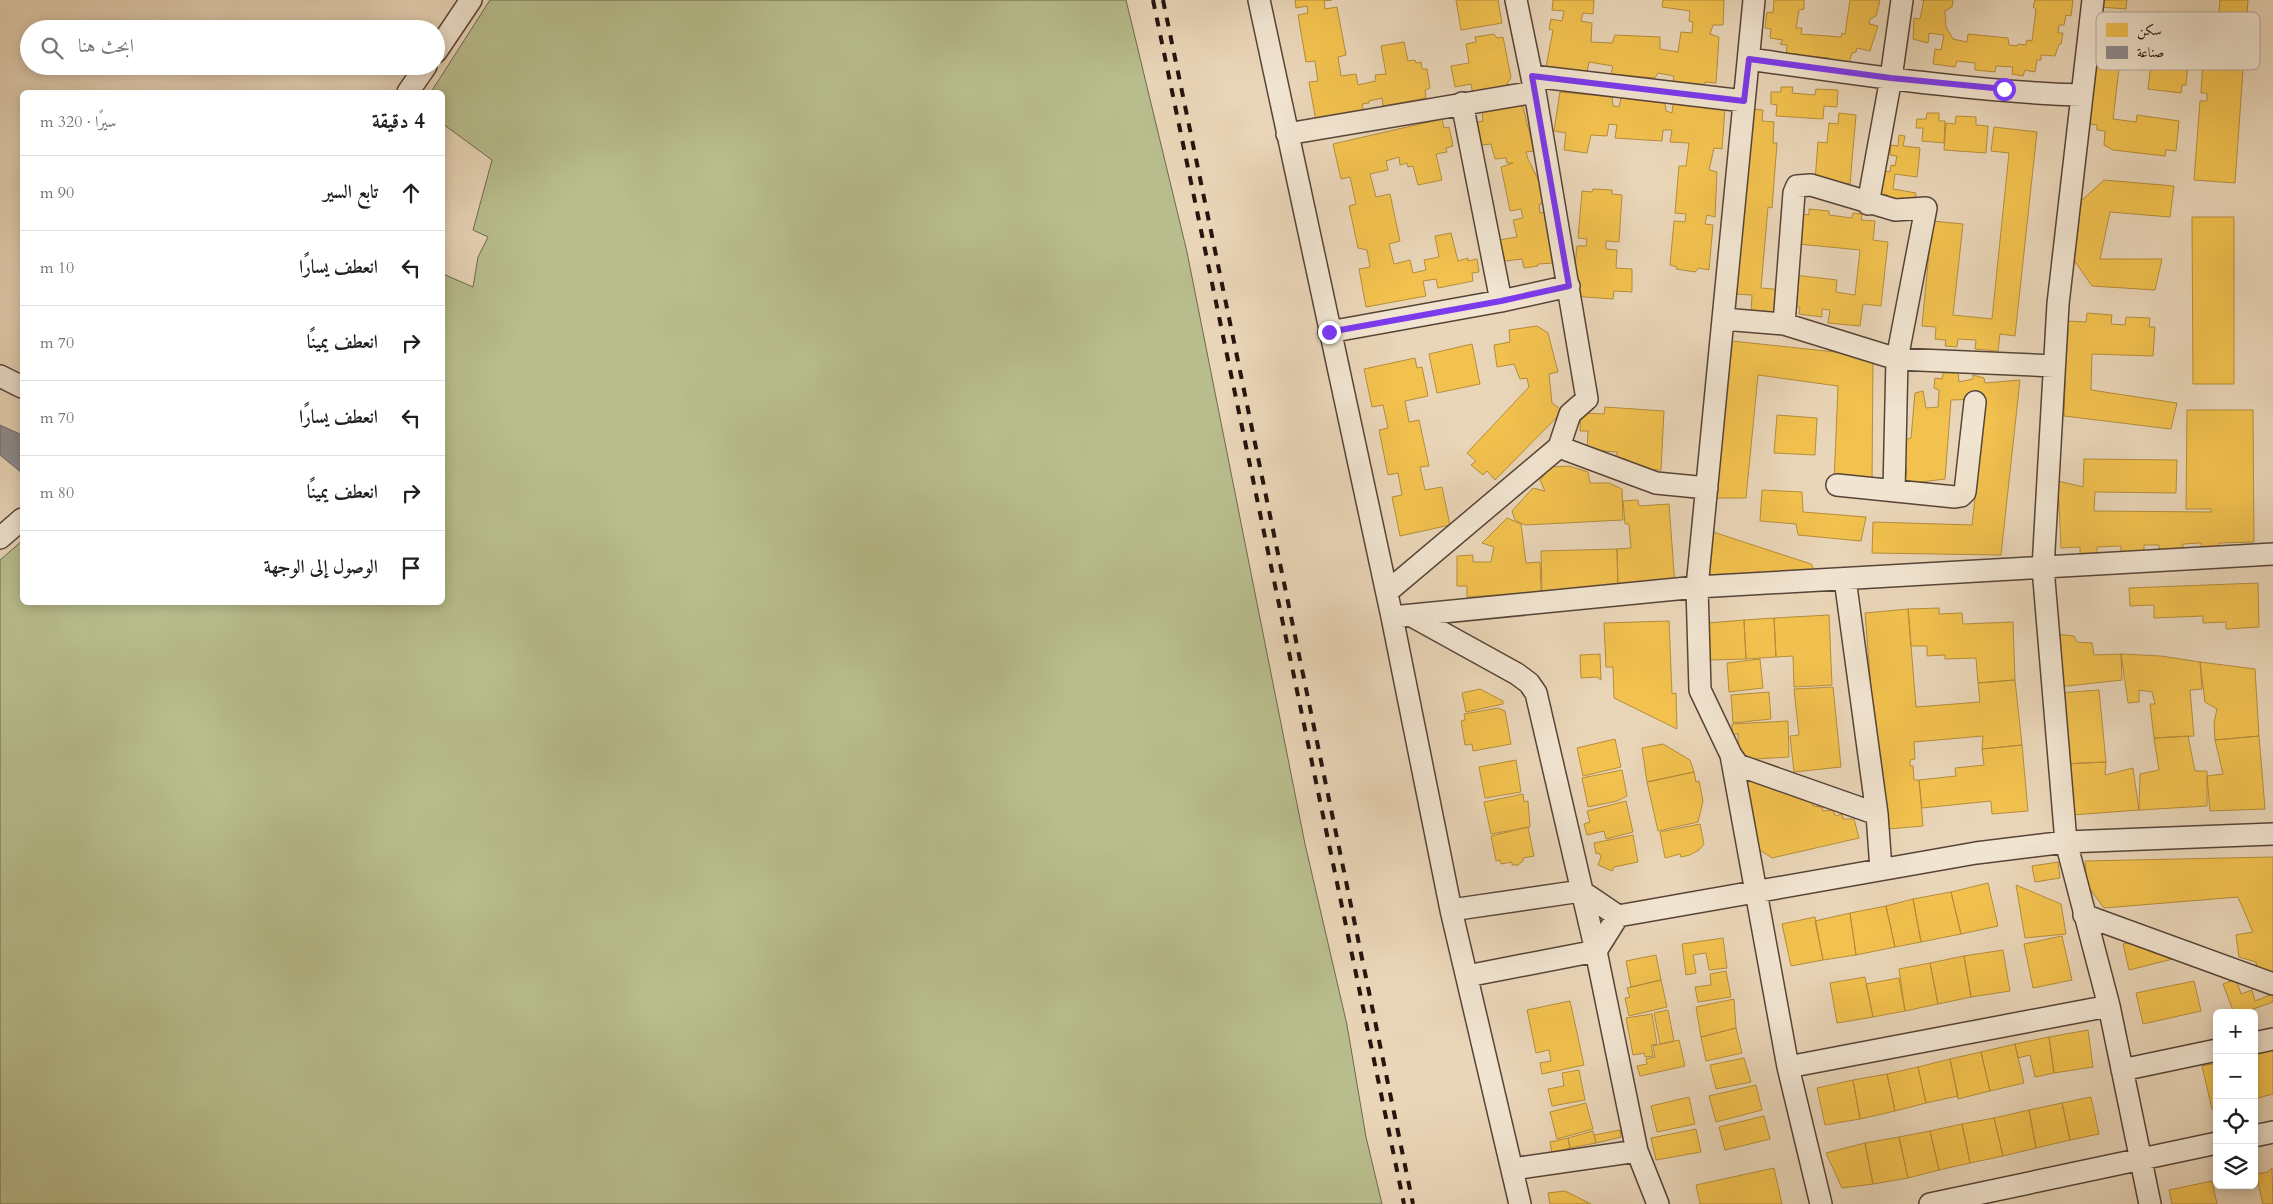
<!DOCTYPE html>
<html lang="ar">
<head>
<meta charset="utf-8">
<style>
	:root { --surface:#fff; --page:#f6f6f6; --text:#202124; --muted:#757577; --line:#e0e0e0 }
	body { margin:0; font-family:Cardo,Amiri,serif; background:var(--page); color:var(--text); direction:rtl }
	.controls { position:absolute; right:15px; bottom:15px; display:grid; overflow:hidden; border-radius:8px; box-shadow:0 2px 12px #0003 }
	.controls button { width:45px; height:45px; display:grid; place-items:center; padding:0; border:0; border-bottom:1px solid var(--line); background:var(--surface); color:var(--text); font:25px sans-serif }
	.stop { position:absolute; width:15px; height:15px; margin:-11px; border:4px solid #7c3aed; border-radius:50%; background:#fff }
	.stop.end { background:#7c3aed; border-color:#fff; box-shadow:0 1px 5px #0008 }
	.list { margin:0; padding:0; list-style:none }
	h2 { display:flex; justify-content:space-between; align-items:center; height:65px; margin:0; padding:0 20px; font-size:21px }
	h2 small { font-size:16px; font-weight:400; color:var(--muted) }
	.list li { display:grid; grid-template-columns:32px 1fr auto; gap:15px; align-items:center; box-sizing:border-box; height:75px; padding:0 20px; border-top:1px solid var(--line) }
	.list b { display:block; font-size:19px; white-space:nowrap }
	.list em { font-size:16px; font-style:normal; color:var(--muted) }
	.icon { flex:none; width:28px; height:28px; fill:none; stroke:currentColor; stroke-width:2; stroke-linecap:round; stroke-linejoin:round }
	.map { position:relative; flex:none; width:2273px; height:1204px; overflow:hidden; direction:ltr }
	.search { position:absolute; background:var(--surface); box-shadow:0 2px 12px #0003; left:20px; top:20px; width:425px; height:55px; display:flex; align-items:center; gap:12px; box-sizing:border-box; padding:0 18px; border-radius:28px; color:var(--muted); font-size:19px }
	.panel { position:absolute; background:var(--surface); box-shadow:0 2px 12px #0003; left:20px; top:90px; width:425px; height:515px; border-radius:8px; direction:rtl }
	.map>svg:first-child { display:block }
	.green { fill:#b8bd8d; stroke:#6f684e }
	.homes { fill:#f2c14e; stroke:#b58d3b }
	.industry { fill:#8d8d92; stroke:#6e696a }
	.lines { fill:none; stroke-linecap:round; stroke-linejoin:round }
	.street-casing { stroke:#574438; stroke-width:24 }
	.street { stroke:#f1e4d0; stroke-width:21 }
	.rail { stroke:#26140e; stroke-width:4; stroke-dasharray:9 9; stroke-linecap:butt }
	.route { stroke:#7c3aed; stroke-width:6 }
	.key { fill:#f1e4d0; stroke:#b4a696; stroke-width:1 }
	.key-label { font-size:14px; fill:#26140e }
</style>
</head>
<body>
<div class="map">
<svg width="2273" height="1204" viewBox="0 0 2273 1204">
	<rect width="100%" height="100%" fill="#e9d5b7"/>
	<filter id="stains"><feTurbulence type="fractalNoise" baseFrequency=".004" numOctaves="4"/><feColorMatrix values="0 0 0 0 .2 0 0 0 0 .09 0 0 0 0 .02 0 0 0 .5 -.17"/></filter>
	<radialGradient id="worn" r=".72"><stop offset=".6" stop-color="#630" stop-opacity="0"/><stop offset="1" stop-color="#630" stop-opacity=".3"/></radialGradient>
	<!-- green -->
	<path class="green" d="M490 0H1126L1187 252 1305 844 1347 1025 1366 1137 1382 1204H0V560L22 541V602H442L443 274 473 287 478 257 488 237 473 230 492 160 443 124 442 92H431Z"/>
	<!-- homes -->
	<path class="homes" d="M1295 0H1332L1324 1 1325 9 1337 7 1346 55 1338 57 1341 76 1356 74 1358 85 1376 81 1375 75 1386 74 1381 46 1404 42 1408 61 1415 60 1416 63 1421 62 1422 69H1427L1430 88 1425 90 1426 98 1383 106 1382 98 1369 101V103L1362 104 1364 112 1316 121 1309 82 1318 81 1315 61 1306 62 1298 15 1308 13 1307 6 1296 8Z
		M1456 0H1498L1502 23 1461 30Z
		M1553 0H1594L1593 14 1583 13 1581 21 1592 23 1591 42 1612 43 1615 35 1660 37V49L1678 52 1681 32 1692 33 1693 22 1689 21 1690 11 1662 7 1663 0H1724L1723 25H1713L1710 34 1719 37 1716 83 1705 82 1703 86 1673 83 1674 76 1658 73 1655 78 1611 74 1613 66 1589 62 1587 72 1546 67 1553 30 1549 29 1551 19 1562 21 1564 11 1552 10Z
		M1774 0H1804V9L1799 10 1796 28H1802L1801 34 1841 37 1842 33 1845 34 1850 0H1880L1876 16 1870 19 1869 24 1878 26 1870 51 1857 48 1856 52 1852 53 1849 63 1826 66 1829 58 1808 56 1807 65 1786 60 1787 45 1780 44 1783 40 1770 38 1771 29 1765 28 1767 12 1773 13Z
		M1921 0H1953L1952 7 1945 11 1946 27 1953 39 1967 42 1968 34 2008 38 2009 45 2017 46 2018 44 2026 45 2027 40 2032 41 2036 9 2033 7 2035 0H2073L2071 16 2066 15 2064 25H2059L2058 33H2063L2061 44H2059L2055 56 2041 55V60H2037L2035 72 2025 70 2023 76 2012 74 2013 67 1996 66 1995 72 1975 70V63L1957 61 1955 67 1933 64 1935 49 1941 50 1944 35 1929 33 1928 43 1913 39 1914 18 1920 19 1924 0Z
		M2101 0H2127L2126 9 2100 7Z
		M2220 0H2248L2235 183 2194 180 2200 101H2207V93H2201L2203 61H2207V55L2200 54 2201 42 2204 21 2218 22Z
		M2157 12 2187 15 2182 62 2188 63 2186 85H2182L2181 93 2148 89Z
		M2102 16 2125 19 2113 119 2136 122 2137 115 2179 121 2176 151 2166 150 2165 156 2113 150 2104 145 2105 131 2097 130V125L2081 123Z
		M1494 34 1497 38 1503 37 1511 77 1504 90 1473 95 1471 84 1455 87 1451 66 1469 63 1466 44 1476 42 1475 37Z
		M1781 87H1793L1792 93 1815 95 1816 89 1838 90 1837 107 1824 106 1823 119 1776 116 1777 105 1771 104V92H1781Z
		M1560 92 1612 97 1613 106 1619 107 1621 98 1665 103 1666 111 1672 113 1673 104 1725 108 1722 149 1714 148 1709 170 1717 172 1715 217 1707 215 1705 224 1713 225 1709 270 1699 268 1695 272 1676 269 1677 267 1670 265 1674 221 1685 222 1686 214 1675 213 1679 166H1686L1689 143 1670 142 1672 130H1663L1662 141 1615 138 1617 125 1609 124 1607 136 1591 135 1587 153 1564 150 1566 133 1554 131Z
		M1522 103 1534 151 1526 152 1528 159 1550 203 1539 204 1540 213 1550 211 1554 263 1538 264V266L1524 268 1522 259 1505 261 1499 240 1517 237 1513 220 1523 218 1521 209 1510 211 1501 167 1513 163H1507L1506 158 1495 159 1491 144 1473 146 1468 124 1483 121 1482 110Z
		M1750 109 1763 110 1762 121 1774 122 1773 143H1777L1772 208 1768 207 1761 288 1784 290 1782 315 1751 313 1752 295 1732 294Z
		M1839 113 1856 115 1850 184 1815 181 1818 142 1827 143 1829 123 1838 124Z
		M1927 113H1939V121H1945L1944 143 1922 141 1923 128H1916L1917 119H1926Z
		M1956 116 1976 117V125L1988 126 1986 153 1944 150 1946 123 1955 124Z
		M1442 119 1444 128 1449 127 1453 146 1446 148 1447 152 1436 154 1442 180 1418 185 1413 166 1408 167 1407 163 1400 165 1399 157 1386 161 1388 170 1370 174 1376 197 1390 194 1400 241 1389 244 1394 264 1410 260 1413 273 1426 270 1424 260 1439 257 1435 236 1451 233 1458 261 1468 258V261L1477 259 1479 272 1472 273 1473 281 1438 288 1436 279 1423 281 1426 296 1366 307 1359 269 1370 267 1367 250 1358 248 1349 206 1356 204 1350 177 1341 179 1333 144Z
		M1994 127 2037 132 2015 336 2000 334 1998 351 1975 349 1976 340 1958 339 1957 347 1945 346 1946 340 1935 339 1936 327 1922 326 1932 221 1963 224 1953 315 1992 319 2009 153 1991 151Z
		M1899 135 1905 136 1903 146 1920 148 1918 169 1917 177 1895 174 1893 189 1916 193 1915 206 1887 202 1888 195 1877 193 1880 170 1890 172 1891 165 1895 166 1897 156 1890 155 1891 145 1898 146Z
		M2104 180 2174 186 2170 217 2110 212 2100 259H2162L2155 290 2092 286 2074 260 2081 201Z
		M1593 189 1612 190V194L1622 195 1619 242 1606 241V249L1617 250 1616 268 1632 269V292L1614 291 1613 299 1572 296 1577 246H1586L1587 239 1578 238 1582 191 1592 192Z
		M1809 209 1829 211V215L1852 218 1853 213 1862 214 1861 220 1875 221 1873 240 1888 242 1881 306 1863 304 1860 326 1828 323 1830 310 1822 309V317L1799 314 1800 307 1791 306 1794 275 1837 280 1836 292 1855 295 1860 250 1798 244 1801 214 1809 215Z
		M2192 217H2234V384H2193Z
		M2087 313 2112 315 2111 324 2125 325 2126 317 2150 318 2149 327H2155L2153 356 2092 354 2091 390 2177 403 2171 429 2064 416 2067 321 2086 322Z
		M1537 326 1548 333 1558 372 1549 374 1552 403 1563 411 1495 480 1487 471 1483 475 1471 465 1476 461 1467 453 1529 387 1527 378 1520 379 1514 364 1497 367 1494 345 1510 342 1509 330Z
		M1732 341 1873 356 1872 485 1834 482 1838 386 1758 375 1746 498H1713Z
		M1472 344 1480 384 1437 393 1429 354Z
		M1415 358 1417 368 1422 367 1428 396 1405 401 1409 422 1419 420 1429 466 1420 467 1425 490 1442 487 1450 525 1400 536 1392 497 1402 495 1398 473 1388 475 1379 430 1388 428 1383 405 1372 407 1364 369Z
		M1958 372 1959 382 1973 379V375L1984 378 1985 383 2020 380 2001 555 1872 553 1873 522 1972 525 1986 399 1951 400 1945 479 1905 484 1907 468 1903 467 1904 440 1911 438 1915 393 1923 391 1926 408 1938 407 1939 390 1934 388 1935 378 1942 379 1943 373Z
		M1605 407 1664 411 1661 470 1625 468 1626 459 1617 458V452L1587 450 1588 431H1580L1581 413 1604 414Z
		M2187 410H2253L2254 542 2219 543V549L2202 550 2201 543 2183 544V553L2159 554V545H2144V553L2121 554V546L2097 547V557L2080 558V547L2061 548 2058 481 2083 487 2084 459 2177 460 2176 493 2095 492 2094 511 2211 512V509H2186Z
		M1777 415 1817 418 1815 455 1774 453Z
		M1569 466 1588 472 1590 483H1609L1622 489 1623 520 1525 525 1515 520 1512 511 1533 488 1545 491 1540 480 1551 467Z
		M1762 490 1802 492 1803 512 1866 517 1861 541 1798 535 1796 524 1760 521Z
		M1638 500 1639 506 1669 504 1675 586 1618 589 1617 549 1631 548 1629 524H1625L1623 501Z
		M1507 518 1521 524 1526 563 1540 562 1541 592 1467 597V586H1457V556L1473 555V562H1491L1494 547 1482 543Z
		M1707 530 1811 564 1816 573 1708 582Z
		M1617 549 1618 589 1542 591 1541 551Z
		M2258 583 2259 627 2226 629V622L2203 623V616L2154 618V605L2130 606 2129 588Z
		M1939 608V614L1962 613 1963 624 2013 622 2015 680 1978 683 1976 658 1945 659V655L1927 656V646H1911L1908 609Z
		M1908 609 1916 707 1980 702 1978 683 2015 680 2022 745 1982 749 1983 736 1914 742 1915 759 1910 760V766H1913L1914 780H1919L1923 826 1888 829 1877 763 1865 613Z
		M1829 615 1832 685 1794 687 1793 656 1776 657 1774 618Z
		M1774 618 1776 657 1746 659 1744 620Z
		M1744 620 1746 659 1710 660 1708 623Z
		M1669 621 1672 694 1676 693 1677 729 1614 698 1613 667H1606L1604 623Z
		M2054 634 2074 636 2077 642 2092 643 2094 655 2121 654 2122 680 2058 687Z
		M1600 654 1601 680 1597 677 1581 678 1580 655Z
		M2121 654 2161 656 2200 662 2202 689 2190 690 2194 736 2154 738 2150 704H2155L2152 692 2139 690V702L2128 703Z
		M1760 659 1763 688 1729 692 1727 663Z
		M2200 662 2255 669 2259 736 2215 740 2214 723 2217 709 2205 702Z
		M1833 687 1841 767 1794 772 1790 736 1799 735 1794 689Z
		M1480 689 1503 701V704L1466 712 1462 693Z
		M2099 690 2106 762 2064 764 2058 693Z
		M1769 692 1771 719 1733 723 1731 695Z
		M1498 708 1505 711 1511 744 1473 751 1472 744 1465 745 1461 721 1465 720 1464 714Z
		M1788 721 1789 757 1739 760 1738 734H1732V724Z
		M2188 736 2195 771H2207V806L2139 810 2140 774 2159 770 2154 738Z
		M2259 736 2265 809 2210 811 2207 776 2223 774 2215 740Z
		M1615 739 1621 767 1583 776 1577 748Z
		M1663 744 1690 760 1694 772 1647 782 1642 748Z
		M2022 745 2028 811 1992 814 1991 801 1922 808 1919 780 1956 776 1955 768 1984 765 1982 749Z
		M1516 760 1521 792 1485 798 1479 767Z
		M2106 762 2105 775 2133 768 2139 810 2072 815 2064 764Z
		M1622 770 1627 796 1617 801 1588 807 1582 778Z
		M1694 772 1696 782 1699 781 1703 801 1698 822 1658 831 1647 782Z
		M1750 773 1813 801V806L1822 807 1823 811 1833 810 1835 816 1842 814 1843 819H1854L1859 838 1772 858 1755 847 1743 779Z
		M1523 794 1524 802 1528 801 1530 827 1491 834 1484 802Z
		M1626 801 1633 832 1606 839 1604 831 1587 835 1584 824 1590 822 1587 811Z
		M1700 824 1704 844 1699 850 1690 855 1681 857 1680 854 1665 858 1660 832Z
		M1528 827 1534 856 1523 858V861L1518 865H1512V862L1501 864 1500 860 1496 861 1491 836Z
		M1633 835 1638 862 1614 867 1612 871 1598 865 1601 857 1599 853 1596 854 1594 843Z
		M2273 857V977L2258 974 2256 962 2239 957 2236 935 2253 932 2238 897 2104 908 2087 885 2085 861Z
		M2058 862 2060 878 2035 882 2032 866Z
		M1988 883 1998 926 1961 934 1951 892Z
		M2016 885 2061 904 2066 934 2025 938Z
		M1951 892 1961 934 1921 942 1913 899Z
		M1913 899 1921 942 1895 947 1886 906Z
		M1886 906 1895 947 1856 955 1850 913Z
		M1850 913 1856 955 1823 960 1815 921Z
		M1815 917 1823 960 1791 966 1782 924Z
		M2062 936 2072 980 2033 988 2024 944Z
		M1723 938 1727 968 1709 970 1706 953 1693 955 1696 973 1686 975 1682 944Z
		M2138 940 2170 950 2173 959 2129 970 2123 944Z
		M2003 950 2010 991 1971 997 1964 956Z
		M1656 955 1661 980 1631 987 1626 961Z
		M1964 956 1971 997 1938 1004 1930 963Z
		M1930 963 1938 1004 1905 1011 1899 969Z
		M1726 971 1731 997 1698 1002 1695 987 1711 985 1710 974Z
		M1865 977 1873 1017 1837 1023 1830 983Z
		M1899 978 1905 1011 1873 1017 1866 984Z
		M2236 979 2241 994 2252 990 2255 1001 2273 994V1002L2242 1013H2234L2223 984Z
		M1661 980 1667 1007 1629 1016 1625 998 1630 997 1627 988Z
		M2194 981 2201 1011 2143 1024 2136 993Z
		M1734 999 1736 1028 1701 1037 1696 1007Z
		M1570 1001 1584 1065 1542 1074 1540 1063 1551 1061 1549 1050 1536 1053 1527 1010Z
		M1668 1010 1674 1041 1660 1044 1654 1013Z
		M1652 1014 1657 1044 1651 1045 1653 1056 1645 1057 1644 1053 1633 1055 1626 1018Z
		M1736 1028 1742 1053 1706 1061 1701 1037Z
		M2088 1030 2093 1067 2054 1073 2049 1037Z
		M2049 1037 2054 1073 2035 1077 2030 1055 2018 1058 2015 1044Z
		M1679 1040 1685 1066 1640 1076 1637 1066 1647 1064 1646 1059 1655 1057 1653 1046Z
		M2015 1044 2024 1083 1990 1091 1981 1052Z
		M2273 1049V1094L2254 1099V1054Z
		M1981 1052 1990 1091 1958 1099 1950 1059Z
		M1744 1058 1751 1082 1716 1089 1710 1065Z
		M1950 1059 1958 1096 1926 1103 1918 1067Z
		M2217 1063V1108L2212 1109 2202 1066Z
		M1918 1067 1926 1103 1895 1111 1887 1074Z
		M1579 1070 1585 1100 1552 1106 1548 1089 1564 1086 1562 1073Z
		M1887 1074 1895 1111 1860 1119 1853 1080Z
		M1853 1080 1860 1119 1825 1125 1817 1088Z
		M1756 1085 1762 1110 1716 1122 1709 1096Z
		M1689 1097 1695 1124 1657 1132 1651 1106Z
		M2091 1097 2099 1134 2070 1140 2062 1103Z
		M1586 1103 1593 1129 1557 1139 1550 1112Z
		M2062 1103 2070 1140 2036 1148 2029 1110Z
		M2029 1110 2036 1148 2003 1156 1994 1118Z
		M1764 1116 1770 1139 1725 1150 1719 1127Z
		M1994 1118 2003 1156 1970 1163 1962 1124Z
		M1962 1124 1970 1163 1939 1170 1930 1131Z
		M1696 1129 1701 1152 1656 1160 1651 1138Z
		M1620 1130 1621 1137 1596 1143 1594 1135Z
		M1593 1131 1596 1143 1570 1148 1568 1138Z
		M1930 1131 1939 1170 1908 1178 1899 1137Z
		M1899 1137 1908 1178 1873 1184 1865 1143Z
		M1568 1138 1570 1148 1552 1153 1550 1142Z
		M1865 1143 1873 1184 1842 1188 1826 1153Z
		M1774 1168 1782 1204H1700L1696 1185Z
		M2272 1168 2273 1204H2263L2256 1174 2268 1172Z
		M2212 1181 2217 1204H2172L2169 1190Z
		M1565 1191 1591 1204H1550L1548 1193Z"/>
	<!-- industry -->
	<path class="industry" d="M0 425 22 435V473L0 455Z"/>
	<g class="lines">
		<!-- street casing -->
		<g class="street-casing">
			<path id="street" d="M1259 0 1392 617 1451 910 1520 1204
				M1754 0 1697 587 1700 690 1731 755 1788 1067 1821 1204
				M2093 0 2058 304 2043 568 2066 842 2109 1006 2150 1204
				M436 52 471 0
				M1749 59C1858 74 1972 92 2082 95
				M1532 76 1744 101
				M408 92 426 66
				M1462 103 1501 301
				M1287 134 1535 92
				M1868 204 1891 78 1902 0
				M1723 319 1784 324 1897 359 2054 366
				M1784 324 1794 193 1797 186 1811 185 1895 210 1926 208 1897 359 1894 491
				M1329 332 1501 301 1569 286
				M0 376 22 387
				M1559 447 1656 483 1707 488
				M1837 485 1955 497 1961 496 1965 492 1975 402
				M0 538 22 519
				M1845 579 1877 814 1881 869
				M1387 592 1559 447 1570 414 1587 399 1535 92 1516 0
				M1412 616 1517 674 1529 683 1536 693 1596 951 1637 1151 1658 1204
				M1392 617 1697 587 2273 554
				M1731 755 1738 765 1877 814
				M1451 910 1581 891 1618 916 1976 853 2066 842 2273 834
				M2084 915 2273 984
				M1467 976 1596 951 1618 916
				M2254 1043 2273 1039
				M1788 1067 2109 1006
				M2122 1070 2217 1050
				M2254 1136 2273 1132
				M1512 1169 1637 1151
				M1930 1204 2217 1143"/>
		</g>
		<!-- street -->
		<use href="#street" class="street"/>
		<!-- rail -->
		<path class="rail" d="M1153 0 1404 1204
			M1163 0 1413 1204"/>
	</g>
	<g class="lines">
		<!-- route -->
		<path class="route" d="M1329 332 1501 301 1569 286 1532 76 1744 101 1749 59 1891 78 2004 89"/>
	</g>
	<!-- legend -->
	<rect x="2096" y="12" width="164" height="58" rx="8" class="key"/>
	<rect x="2106" y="23" width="22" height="14" fill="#f2c14e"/>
	<rect x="2106" y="46" width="22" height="13" fill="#8d8d92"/>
	<g class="key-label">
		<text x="2137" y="35">سكن</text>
		<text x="2137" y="57">صناعة</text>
	</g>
	<rect width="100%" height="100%" filter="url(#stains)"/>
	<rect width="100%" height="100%" fill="url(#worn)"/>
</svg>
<div class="controls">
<button>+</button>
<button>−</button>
<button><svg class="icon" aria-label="locate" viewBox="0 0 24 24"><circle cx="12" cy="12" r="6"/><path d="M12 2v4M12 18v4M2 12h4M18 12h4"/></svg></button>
<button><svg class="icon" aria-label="layers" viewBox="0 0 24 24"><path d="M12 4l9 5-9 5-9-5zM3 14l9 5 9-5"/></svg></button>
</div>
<div class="stop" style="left:2004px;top:89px"></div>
<div class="stop end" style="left:1329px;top:332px"></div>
<div class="search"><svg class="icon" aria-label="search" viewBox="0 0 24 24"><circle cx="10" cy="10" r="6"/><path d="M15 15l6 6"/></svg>ابحث هنا</div>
<section class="panel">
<h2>4 دقيقة<small>سيرًا · 320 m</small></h2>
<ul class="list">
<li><svg class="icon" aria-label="ahead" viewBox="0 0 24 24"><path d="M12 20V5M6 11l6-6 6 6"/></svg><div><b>تابع السير</b></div><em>90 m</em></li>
<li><svg class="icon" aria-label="left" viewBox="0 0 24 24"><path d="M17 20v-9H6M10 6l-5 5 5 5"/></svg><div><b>انعطف يسارًا</b></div><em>10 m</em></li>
<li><svg class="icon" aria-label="right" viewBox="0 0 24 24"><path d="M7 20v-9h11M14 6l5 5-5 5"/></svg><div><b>انعطف يمينًا</b></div><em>70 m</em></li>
<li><svg class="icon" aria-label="left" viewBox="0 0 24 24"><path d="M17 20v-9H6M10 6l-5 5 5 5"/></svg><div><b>انعطف يسارًا</b></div><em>70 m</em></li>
<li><svg class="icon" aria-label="right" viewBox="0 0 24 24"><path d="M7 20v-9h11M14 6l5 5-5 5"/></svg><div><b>انعطف يمينًا</b></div><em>80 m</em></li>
<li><svg class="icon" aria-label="arrive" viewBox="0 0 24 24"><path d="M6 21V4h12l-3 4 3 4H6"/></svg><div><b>الوصول إلى الوجهة</b></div></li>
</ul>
</section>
</div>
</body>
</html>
